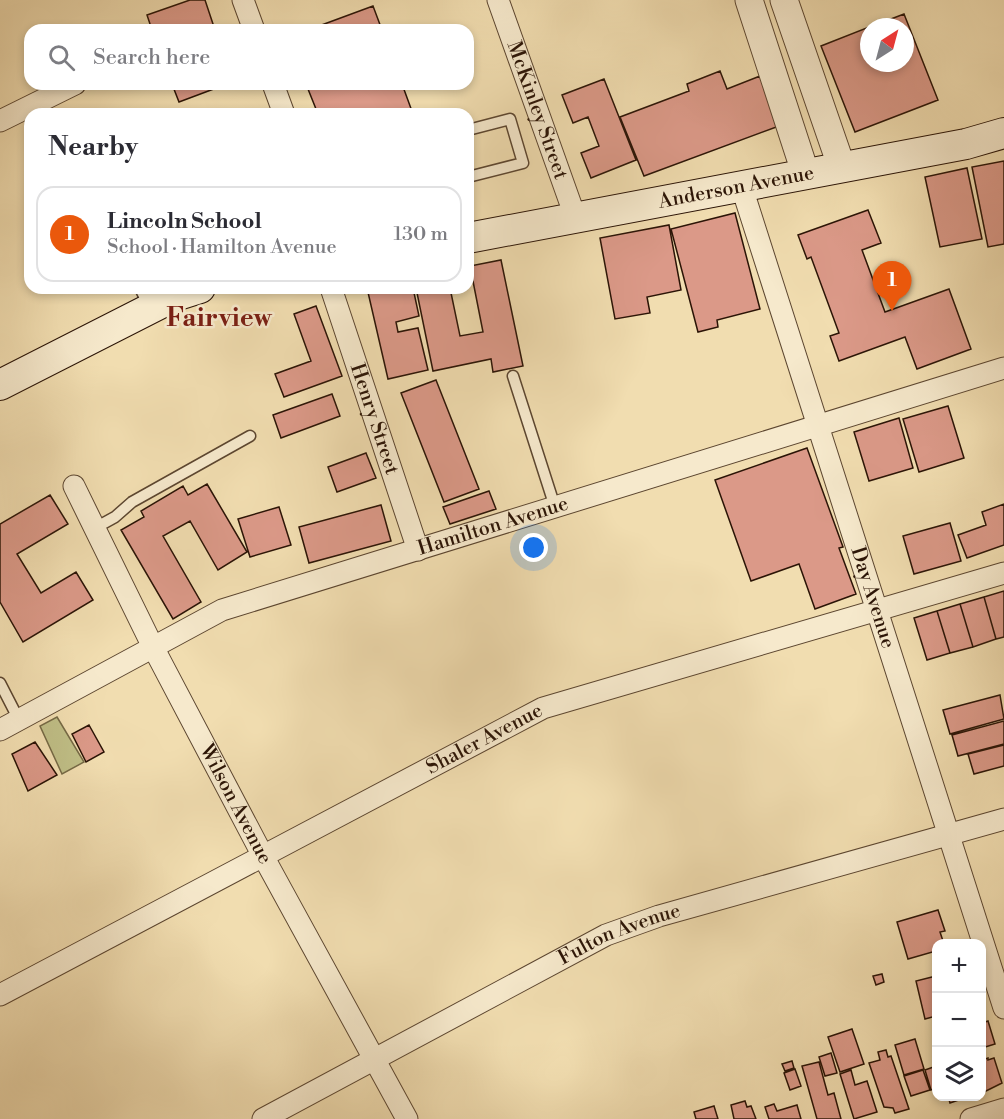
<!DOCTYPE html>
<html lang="en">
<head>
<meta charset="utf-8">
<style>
	:root { --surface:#fff; --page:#f7f7f7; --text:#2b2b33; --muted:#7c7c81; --line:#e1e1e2; --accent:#ea580c }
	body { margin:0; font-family:"Libre Bodoni",serif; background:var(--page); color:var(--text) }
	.controls { position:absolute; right:18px; bottom:18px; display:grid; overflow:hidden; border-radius:12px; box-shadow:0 3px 9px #0003 }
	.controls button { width:54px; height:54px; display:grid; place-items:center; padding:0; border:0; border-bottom:2px solid var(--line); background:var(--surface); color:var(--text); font:30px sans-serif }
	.compass { position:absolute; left:860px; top:18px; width:54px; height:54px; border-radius:50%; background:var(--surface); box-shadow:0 3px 9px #0003; rotate:36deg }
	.you { position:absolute; left:534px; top:548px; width:21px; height:21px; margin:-15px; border:4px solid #fff; border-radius:50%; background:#1a73e8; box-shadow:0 0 0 9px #1a73e833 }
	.badge { display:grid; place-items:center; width:39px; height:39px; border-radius:50%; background:var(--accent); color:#fff; font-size:20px; font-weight:700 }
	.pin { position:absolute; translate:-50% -50px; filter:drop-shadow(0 2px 3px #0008) }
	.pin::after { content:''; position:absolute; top:32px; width:21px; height:18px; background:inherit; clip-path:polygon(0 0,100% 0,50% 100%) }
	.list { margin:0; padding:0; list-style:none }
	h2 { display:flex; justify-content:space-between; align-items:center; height:78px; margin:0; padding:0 24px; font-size:26px }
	h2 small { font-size:20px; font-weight:400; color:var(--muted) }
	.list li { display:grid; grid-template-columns:39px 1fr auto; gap:18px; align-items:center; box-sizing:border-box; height:96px; margin:0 12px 12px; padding:0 12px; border:2px solid var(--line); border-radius:18px }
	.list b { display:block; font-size:22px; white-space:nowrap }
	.list p { margin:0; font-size:20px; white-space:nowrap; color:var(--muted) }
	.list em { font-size:20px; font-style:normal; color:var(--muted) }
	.icon { flex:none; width:33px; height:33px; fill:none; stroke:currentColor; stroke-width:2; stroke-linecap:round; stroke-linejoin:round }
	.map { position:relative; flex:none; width:1004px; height:1119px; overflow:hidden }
	.search { position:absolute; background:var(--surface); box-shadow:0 3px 9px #0003; left:24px; top:24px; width:450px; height:66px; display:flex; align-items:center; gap:15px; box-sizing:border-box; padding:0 21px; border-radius:18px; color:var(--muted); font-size:22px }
	.panel { position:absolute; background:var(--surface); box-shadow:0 3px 9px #0003; left:24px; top:108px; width:450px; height:186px; border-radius:18px }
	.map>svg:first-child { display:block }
	.green { fill:#c0bf87; stroke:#766a46; stroke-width:1.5 }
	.building { fill:#db9988; stroke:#2b1406; stroke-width:1.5 }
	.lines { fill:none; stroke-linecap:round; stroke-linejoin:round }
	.service-casing { stroke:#5c4630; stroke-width:13 }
	.minor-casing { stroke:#5c4630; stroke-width:23 }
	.tertiary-casing { stroke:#5c4630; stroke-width:29 }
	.secondary-casing { stroke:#2b1406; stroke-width:32 }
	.service { stroke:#f6e9cc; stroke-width:10 }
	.minor { stroke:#f6e9cc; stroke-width:21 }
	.tertiary { stroke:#f6e9cc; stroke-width:27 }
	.secondary { stroke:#f6e9cc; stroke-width:30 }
	.labels { text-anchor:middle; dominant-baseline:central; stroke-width:5; stroke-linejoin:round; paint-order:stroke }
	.street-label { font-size:20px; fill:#2b1406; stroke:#f6e9cc }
	.district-label { font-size:26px; font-weight:bold; fill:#7a1f14; stroke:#f6e9cc }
</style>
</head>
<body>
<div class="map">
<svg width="1004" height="1119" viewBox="0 0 1004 1119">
	<rect width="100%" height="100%" fill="#f1ddb0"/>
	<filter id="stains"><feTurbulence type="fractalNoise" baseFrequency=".00333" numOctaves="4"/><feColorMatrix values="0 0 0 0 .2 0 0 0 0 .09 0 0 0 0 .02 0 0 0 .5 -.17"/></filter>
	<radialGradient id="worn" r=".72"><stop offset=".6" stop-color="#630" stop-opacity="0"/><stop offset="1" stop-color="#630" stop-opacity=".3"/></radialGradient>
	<!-- green -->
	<path class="green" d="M57 717 84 762 62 774 40 726Z"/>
	<!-- building -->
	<path class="building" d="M190 0H205L215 30H152L147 15Z
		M373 6 382 30H308Z
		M904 14 938 100 855 132 821 46 869 27V63H905V27H870Z
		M720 71 727 89 760 76 779 126 644 176 620 117 689 91 687 84Z
		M604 79 636 160 591 178 581 153 599 146 588 117 573 123 562 95Z
		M172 84H227L179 102Z
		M306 84H402L413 114H318Z
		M1004 161V244L988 247 972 167Z
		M967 168 982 239 940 247 925 177Z
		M868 210 881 243 862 250 885 312 949 289 971 349 917 369 905 337 839 361 830 336 839 333 811 257 807 259 798 235Z
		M735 213 760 309 717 320 718 327 698 332 671 229Z
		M669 225 681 290 647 297 650 313 615 319 600 238Z
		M501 260 523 366 493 372 491 359 433 371 416 288H450L460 336 483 332 470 266Z
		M367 288H413L419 316 396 322 398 332 418 328 428 370 388 379Z
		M316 306 342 376 284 397 275 374 311 361 294 314Z
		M436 380 479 489 444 502 401 393Z
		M332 394 340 416 281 438 273 415Z
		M948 406 964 458 919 472 903 419Z
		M899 418 913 468 869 481 854 432Z
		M807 448 843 547 839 548 856 594 815 609 799 564 751 581 715 480Z
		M366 453 376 478 337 492 328 467Z
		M207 484 247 552 218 570 190 521 163 536 201 602 173 619 121 530 144 517 141 511 183 486 188 495Z
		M489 491 496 509 450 524 443 507Z
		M50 495 68 524 17 554 41 593 76 572 93 600 23 642 0 602V524Z
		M1004 504V545L967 558 958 535 986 525 982 512Z
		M381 505 391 541 309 563 299 527Z
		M279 507 291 545 250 557 238 519Z
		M950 523 961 561 914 574 903 536Z
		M1004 591V637L996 639 984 597Z
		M984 597 996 639 973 647 960 604Z
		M960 604 973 647 950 653 937 611Z
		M937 611 950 653 927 660 914 618Z
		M1000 695 1004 719 950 734 943 710Z
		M1004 721V744L958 756 952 735Z
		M89 725 104 752 86 762 72 734Z
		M35 742 57 775 28 791 12 754Z
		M1004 745V766L974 774 968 754Z
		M938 910 945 931 940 932 944 944H936V951L908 959 897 922Z
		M882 974 884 982 876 985 873 976Z
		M936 976V1016L925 1019 916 981Z
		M988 1021 995 1044 982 1048V1023Z
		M852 1029 864 1064 840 1072 828 1037Z
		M915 1039 924 1069 904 1075 895 1045Z
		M886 1050 888 1057 891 1056 909 1109 895 1113 893 1108 884 1107 869 1063 880 1060 878 1052Z
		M831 1053 837 1073 825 1076 819 1057Z
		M988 1058V1060L994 1058 1002 1083 982 1093V1060Z
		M792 1061 794 1068 785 1071 782 1064Z
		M819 1062 828 1095 834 1093 841 1119H817L802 1066Z
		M936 1066V1088L931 1090 925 1070Z
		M795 1069 801 1086 790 1090 784 1073Z
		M851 1070 855 1085 867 1081 877 1112 854 1119 840 1074Z
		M923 1070 930 1090 911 1096 904 1076Z
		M948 1096H970L950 1103Z
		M745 1101 747 1107 751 1106 756 1119H734L731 1105Z
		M774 1104 777 1111 797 1105 801 1119H769L765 1107Z
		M714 1106 718 1119H696L694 1112Z"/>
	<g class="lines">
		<!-- service casing -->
		<g class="service-casing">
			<path id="service" d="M468 130 510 119 523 163 468 177
				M140 288 150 308
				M513 376 555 507
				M95 528 115 517 132 502 250 436
				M0 683 19 720"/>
		</g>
		<!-- minor casing -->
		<g class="minor-casing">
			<g id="minor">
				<path d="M243 0 254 30"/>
				<path id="s1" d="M498 0 576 219"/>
				<path d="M273 84 284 114"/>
				<path d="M0 121 75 84"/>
				<path id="s2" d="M742 188 1004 1008"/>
				<path id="s3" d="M331 288 418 550"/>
				<path id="s4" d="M74 486 153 647 263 856 407 1119"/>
				<path id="s5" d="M0 730 222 610 1004 368"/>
				<path id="s6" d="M0 995 543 708 1004 573"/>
				<path id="s7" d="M263 1119 606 935 659 916 1004 819"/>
				<path d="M971 1119 1004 1109"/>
			</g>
		</g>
		<!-- tertiary casing -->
		<g class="tertiary-casing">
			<path id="tertiary" d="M749 0 806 175
				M784 0 842 168"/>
		</g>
		<!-- secondary casing -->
		<g class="secondary-casing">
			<g id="secondary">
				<path id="s8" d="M468 238 966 144 1004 133"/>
				<path d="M0 385 175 296 200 288"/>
			</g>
		</g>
		<!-- service -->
		<use href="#service" class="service"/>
		<!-- minor -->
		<use href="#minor" class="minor"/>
		<!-- tertiary -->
		<use href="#tertiary" class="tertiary"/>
		<!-- secondary -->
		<use href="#secondary" class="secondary"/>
	</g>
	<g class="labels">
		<!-- street labels -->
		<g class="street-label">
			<text stroke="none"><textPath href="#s1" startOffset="117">McKinley Street</textPath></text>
			<text stroke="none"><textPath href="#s8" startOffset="273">Anderson Avenue</textPath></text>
			<text stroke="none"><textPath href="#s3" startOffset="138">Henry Street</textPath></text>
			<text stroke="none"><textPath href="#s5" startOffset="536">Hamilton Avenue</textPath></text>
			<text stroke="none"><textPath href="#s2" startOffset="430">Day Avenue</textPath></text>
			<text stroke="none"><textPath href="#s6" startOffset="548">Shaler Avenue</textPath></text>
			<text stroke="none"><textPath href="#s4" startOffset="357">Wilson Avenue</textPath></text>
			<text stroke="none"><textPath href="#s7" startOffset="402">Fulton Avenue</textPath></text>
		</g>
		<!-- district labels -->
		<g class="district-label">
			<text x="219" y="318">Fairview</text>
		</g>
	</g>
	<rect width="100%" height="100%" filter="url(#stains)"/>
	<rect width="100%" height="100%" fill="url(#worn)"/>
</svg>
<div class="controls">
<button>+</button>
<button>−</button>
<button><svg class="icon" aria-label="layers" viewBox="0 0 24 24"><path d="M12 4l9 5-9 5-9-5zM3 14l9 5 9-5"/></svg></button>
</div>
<svg class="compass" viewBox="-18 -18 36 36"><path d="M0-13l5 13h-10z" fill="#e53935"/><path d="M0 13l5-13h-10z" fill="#7c7c81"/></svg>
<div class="you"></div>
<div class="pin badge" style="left:892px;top:311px">1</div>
<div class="search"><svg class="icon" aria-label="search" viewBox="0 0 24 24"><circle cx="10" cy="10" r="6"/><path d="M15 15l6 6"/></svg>Search here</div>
<section class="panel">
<h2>Nearby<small></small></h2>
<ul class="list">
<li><span class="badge">1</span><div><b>Lincoln School</b><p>School · Hamilton Avenue</p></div><em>130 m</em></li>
</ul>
</section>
</div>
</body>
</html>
